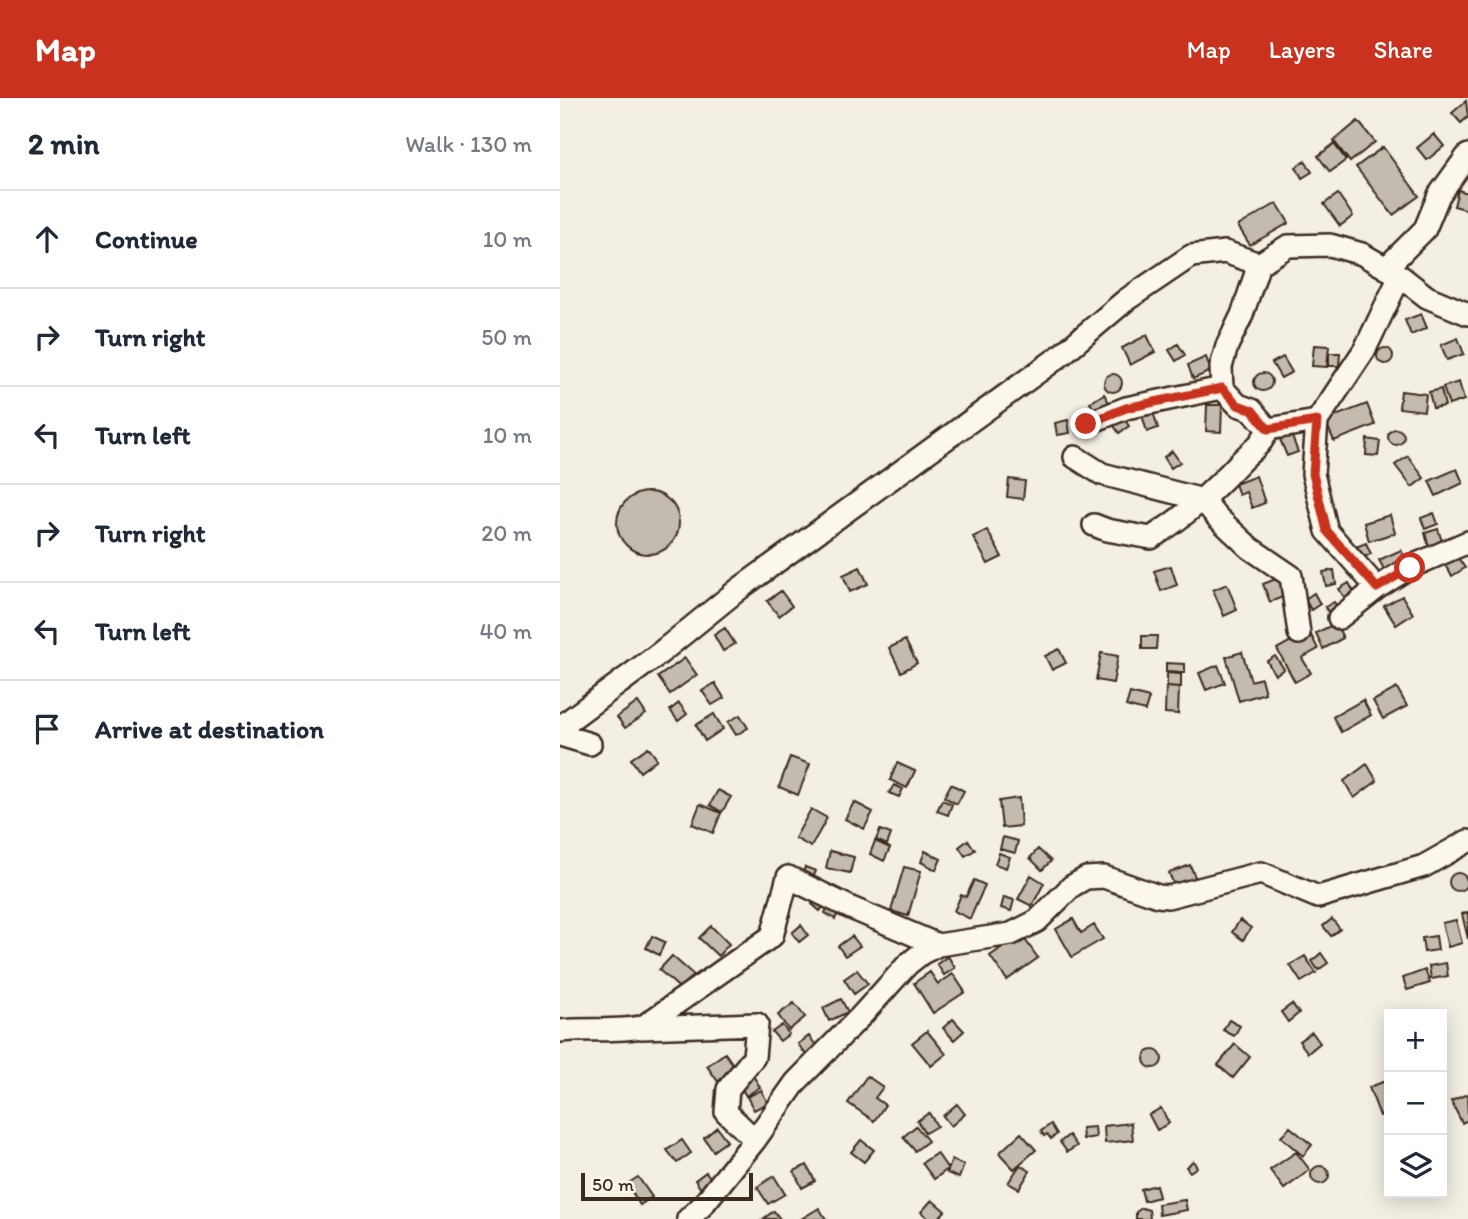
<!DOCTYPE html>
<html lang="en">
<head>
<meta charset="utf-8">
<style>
	:root { --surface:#fff; --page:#f2f2f3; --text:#1f2937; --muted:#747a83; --line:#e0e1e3; --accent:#c8321e }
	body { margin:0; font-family:Itim,sans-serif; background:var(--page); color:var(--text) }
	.controls { position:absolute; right:21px; bottom:21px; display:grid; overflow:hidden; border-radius:0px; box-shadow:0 4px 18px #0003 }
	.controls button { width:63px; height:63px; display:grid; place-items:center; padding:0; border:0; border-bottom:2px solid var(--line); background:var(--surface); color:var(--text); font:35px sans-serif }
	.scale { position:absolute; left:21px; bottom:18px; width:172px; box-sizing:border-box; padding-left:7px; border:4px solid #3b2a1e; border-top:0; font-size:19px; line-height:24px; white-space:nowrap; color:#3b2a1e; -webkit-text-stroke:5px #fbf7ec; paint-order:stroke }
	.stop { position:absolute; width:21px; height:21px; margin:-16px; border:5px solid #c8321e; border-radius:50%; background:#fff }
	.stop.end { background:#c8321e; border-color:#fff; box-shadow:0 2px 7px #0008 }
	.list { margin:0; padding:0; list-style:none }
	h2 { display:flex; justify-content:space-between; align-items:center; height:91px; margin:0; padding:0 28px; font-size:30px }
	h2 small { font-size:23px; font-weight:400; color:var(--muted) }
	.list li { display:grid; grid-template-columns:46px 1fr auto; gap:21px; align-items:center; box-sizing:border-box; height:98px; padding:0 28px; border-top:2px solid var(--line) }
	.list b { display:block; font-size:26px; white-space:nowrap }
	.list em { font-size:23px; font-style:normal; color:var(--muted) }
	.icon { flex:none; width:38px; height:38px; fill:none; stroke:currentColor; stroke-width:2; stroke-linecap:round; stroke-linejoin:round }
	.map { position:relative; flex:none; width:908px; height:1121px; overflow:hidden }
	header { display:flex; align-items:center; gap:42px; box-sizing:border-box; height:98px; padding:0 35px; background:var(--accent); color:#fff }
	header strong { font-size:33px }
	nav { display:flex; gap:38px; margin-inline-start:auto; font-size:24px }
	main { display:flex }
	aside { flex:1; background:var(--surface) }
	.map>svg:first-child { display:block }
	.building { fill:#c3bbb0; stroke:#3b2a1e; stroke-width:2 }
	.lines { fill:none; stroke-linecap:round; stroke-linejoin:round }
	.street-casing { stroke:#3b2a1e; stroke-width:26 }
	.street { stroke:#fbf7ec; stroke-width:21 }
	.route { stroke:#c8321e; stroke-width:9 }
</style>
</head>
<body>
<header>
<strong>Map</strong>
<nav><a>Map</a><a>Layers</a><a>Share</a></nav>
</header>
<main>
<aside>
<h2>2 min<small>Walk · 130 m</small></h2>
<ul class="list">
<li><svg class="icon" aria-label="ahead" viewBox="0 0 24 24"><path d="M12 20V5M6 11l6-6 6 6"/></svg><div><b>Continue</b></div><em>10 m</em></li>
<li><svg class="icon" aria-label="right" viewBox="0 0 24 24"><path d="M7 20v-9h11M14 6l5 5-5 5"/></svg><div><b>Turn right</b></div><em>50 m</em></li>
<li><svg class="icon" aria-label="left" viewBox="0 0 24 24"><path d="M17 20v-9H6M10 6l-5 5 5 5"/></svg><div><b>Turn left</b></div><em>10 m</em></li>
<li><svg class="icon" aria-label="right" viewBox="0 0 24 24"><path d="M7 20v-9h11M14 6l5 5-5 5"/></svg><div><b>Turn right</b></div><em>20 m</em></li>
<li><svg class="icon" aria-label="left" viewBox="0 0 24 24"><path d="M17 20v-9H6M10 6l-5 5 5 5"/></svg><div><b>Turn left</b></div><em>40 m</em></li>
<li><svg class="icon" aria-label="arrive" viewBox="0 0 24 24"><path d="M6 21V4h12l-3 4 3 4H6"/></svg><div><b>Arrive at destination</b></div></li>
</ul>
</aside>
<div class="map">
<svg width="908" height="1121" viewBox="0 0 908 1121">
	<rect width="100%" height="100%" fill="#f3efe4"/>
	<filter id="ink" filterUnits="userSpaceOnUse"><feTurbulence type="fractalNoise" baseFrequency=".0143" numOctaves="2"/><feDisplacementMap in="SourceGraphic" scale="14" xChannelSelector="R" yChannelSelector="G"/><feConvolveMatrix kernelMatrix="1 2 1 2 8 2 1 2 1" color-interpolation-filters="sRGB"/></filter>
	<g filter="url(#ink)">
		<!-- building -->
		<path class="building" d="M906 3 908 19 901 25 892 15Z
			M798 23 815 44 790 64 774 43Z
			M874 36 884 48 867 62 857 50Z
			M774 46 786 62 770 74 758 58Z
			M823 49 859 98 833 117 796 69Z
			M745 63 752 74 742 80 736 69Z
			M898 92 908 95V112L894 108Z
			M778 96 793 118 780 128 764 106Z
			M717 105 729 125 690 147 678 128Z
			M861 216 867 230 851 237 845 222Z
			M587 237 595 254 570 267 562 250Z
			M898 240 904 256 887 262 881 247Z
			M618 246 625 257 616 263 609 252Z
			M754 247 769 248 767 269 752 268Z
			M817 258a8 8 0 1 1 16 0a8 8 0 1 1-16 0Z
			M769 255H780L779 268H769Z
			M646 259 651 273 633 281 628 267Z
			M723 259 732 274 721 280 712 265Z
			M694 284a9 9 0 1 1 18 0a9 9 0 1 1-18 0Z
			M544 285a9 9 0 1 1 18 0a9 9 0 1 1-18 0Z
			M899 284 904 302 889 307 883 289Z
			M881 291 885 308 873 310 869 294Z
			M841 293 866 296 864 313 839 310Z
			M544 296 550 306 537 315 530 305Z
			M807 306 815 327 774 343 765 322Z
			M647 307H662L661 334 646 333Z
			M593 314 598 330 587 334 582 317Z
			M562 318 569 328 559 335 552 325Z
			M508 322 510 335 497 337 495 325Z
			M828 339a8 8 0 1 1 16 0a8 8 0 1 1-16 0Z
			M730 334 738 354 727 358 719 339Z
			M807 341 820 343 818 358 806 357Z
			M612 353 620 364 611 370 604 359Z
			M848 358 864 380 852 389 835 367Z
			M897 371 903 385 876 398 869 383Z
			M696 378 705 405 692 410 686 394 679 397 675 386Z
			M449 381 465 383 463 401 447 399Z
			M57 425a31 31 0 1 1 62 0a31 31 0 1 1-62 0Z
			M874 415 878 426 865 431 861 420Z
			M830 417 835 435 809 443 804 425Z
			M878 431 885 453 871 457 865 435Z
			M427 432 442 459 428 466 413 439Z
			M806 445 811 456 801 460 796 449Z
			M841 452 846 463 825 473 819 462Z
			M896 457 905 470 892 478 884 466Z
			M611 468 617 487 601 493 594 473Z
			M300 469 308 486 290 494 283 477Z
			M774 472 776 486 766 488 763 474Z
			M721 479 728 497 710 504 703 486Z
			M789 485 795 496 786 502 779 491Z
			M667 486 677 512 664 518 653 492Z
			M221 493 232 508 219 518 207 503Z
			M754 495 760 506 751 512 745 501Z
			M842 498 853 516 836 527 824 508Z
			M774 504 781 514 772 520 765 509Z
			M776 525 783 540 763 551 756 535Z
			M165 530 175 546 163 553 154 537Z
			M749 533 758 551 742 560 751 575 735 584 717 551Z
			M582 538H597L596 551H582Z
			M345 542 357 565 341 574 329 550Z
			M499 551 506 565 492 572 485 558Z
			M682 554 691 583 701 580 705 595 679 603 666 559Z
			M541 555 558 558 553 585 536 582Z
			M715 558 724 571 715 577 707 563Z
			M125 560 137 577 110 596 98 579Z
			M606 565 625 566V575L606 574Z
			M658 567 665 585 646 592 639 575Z
			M607 575 621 576V589L607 588Z
			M155 585 164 600 152 607 142 593Z
			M606 589 619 590 618 616 605 615Z
			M837 590 847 608 823 621 813 603Z
			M570 595 589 600 585 613 566 608Z
			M803 602 811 617 781 634 773 619Z
			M78 604 86 616 65 630 57 619Z
			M119 605 127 616 118 623 110 612Z
			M154 616 163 631 145 643 136 627Z
			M180 617 188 630 176 637 168 624Z
			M88 649 97 661 80 674 71 661Z
			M230 659 250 666 238 697 219 689Z
			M337 665 355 673 347 690 330 682Z
			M807 666 817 683 794 700 784 683Z
			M391 686 404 693 397 706 384 699Z
			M334 687 343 691 339 699 329 695Z
			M158 692 171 699 162 714 150 707Z
			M459 700 461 728 442 730 439 703Z
			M382 702 392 706 388 717 377 713Z
			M294 704 313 714 304 731 285 721Z
			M140 706 161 715 153 735 132 726Z
			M251 711 267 720 251 749 235 740Z
			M320 732 331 736 327 747 316 742Z
			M443 739 458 743 455 755 440 751Z
			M408 742 415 752 405 758 399 749Z
			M315 743 330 750 324 763 310 756Z
			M478 751 491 763 482 772 470 760Z
			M270 753 294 759 290 775 266 770Z
			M365 753 381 761 376 772 361 764Z
			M439 755 450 759 446 770 435 766Z
			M630 767 638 786 617 794 609 775Z
			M245 769 256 773 251 784 241 779Z
			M344 769 361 773 348 818 331 813Z
			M889 784a9 9 0 1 1 18 0a9 9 0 1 1-18 0Z
			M471 777 484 785 472 808 458 801Z
			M414 782 425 787 410 821 394 813 401 797 406 799Z
			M257 799 266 806 260 813 252 806Z
			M444 799 454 802 451 813 441 810Z
			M270 806 280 812 275 821 265 815Z
			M908 814V841L902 816Z
			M513 821 521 835 534 827 543 841 512 859 496 831Z
			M772 821 780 831 771 838 763 828Z
			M680 822 691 830 683 842 672 834Z
			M896 822 902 845 888 849 882 825Z
			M241 827 248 837 239 844 232 835Z
			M151 828 169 846 158 858 139 840Z
			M461 836 478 860 447 882 430 858Z
			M92 838 105 844 99 857 86 850Z
			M292 838 300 848 285 858 278 848Z
			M876 838 878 852 864 854 862 840Z
			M761 855 768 865 758 872 752 863Z
			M112 858 135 878 123 893 99 872Z
			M388 858 395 870 384 877 377 866Z
			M745 858 756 875 741 884 730 867Z
			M886 865 888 878 871 881 869 868Z
			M297 872 308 886 294 896 284 881Z
			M865 872 870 885 847 892 843 880Z
			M370 874 378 886 393 876 405 894 373 915 354 885Z
			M281 901 288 914 269 923 263 910Z
			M234 905 245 919 229 932 218 917Z
			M732 906 739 915 728 924 721 914Z
			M393 921 404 933 394 942 383 930Z
			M669 922 680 928 674 938 663 932Z
			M222 927 229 936 220 943 212 934Z
			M367 933 386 956 371 968 352 945Z
			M752 934 760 945 748 955 739 943Z
			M249 938 258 950 247 958 238 946Z
			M675 946 690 959 673 980 658 967Z
			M584 961a9 9 0 1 1 18 0a9 9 0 1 1-18 0Z
			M165 955 177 972 159 985 147 968Z
			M192 976 200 989 186 998 178 984Z
			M307 978 323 989 315 1000 325 1007 314 1023 288 1005Z
			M829 982V1014L820 1018 809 989Z
			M201 992 208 1005 194 1012 187 999Z
			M907 996 908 1022 902 1025 891 1003Z
			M397 1006 405 1016 391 1028 383 1018Z
			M601 1010 609 1025 597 1032 589 1017Z
			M369 1015 377 1028 365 1035 357 1023Z
			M571 1025 573 1042 545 1045 544 1028Z
			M491 1026 497 1036 491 1041 487 1036 484 1038 481 1033Z
			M356 1028 368 1043 355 1053 343 1039Z
			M157 1029 167 1043 153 1053 144 1040Z
			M535 1029 536 1039 523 1041 522 1030Z
			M730 1029 752 1047 743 1058 721 1039Z
			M461 1035 476 1052 454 1071 439 1055Z
			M509 1037 517 1048 507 1054 500 1044Z
			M122 1042 131 1055 117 1065 107 1052Z
			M301 1042 314 1052 304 1064 291 1054Z
			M736 1054 750 1072 724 1091 710 1072Z
			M377 1055 388 1071 374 1081 362 1065Z
			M392 1062 404 1067 399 1080 387 1075Z
			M633 1063 637 1069 630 1074 626 1069Z
			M247 1067 255 1083 242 1090 234 1073Z
			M460 1067 470 1073 459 1091 448 1085Z
			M751 1077a9 9 0 1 1 18 0a9 9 0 1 1-18 0Z
			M146 1074 153 1083 141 1091 135 1082Z
			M214 1078 225 1096 208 1106 197 1089Z
			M78 1079 92 1099 80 1107 67 1086Z
			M596 1087 599 1099 584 1103 581 1091Z
			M372 1102 385 1113 378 1121H369L361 1114Z
			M625 1102 627 1112 599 1117 598 1106Z
			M259 1110 266 1121H241Z
			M582 1110 589 1112 590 1121H576V1114Z
			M214 1113 220 1121H203Z"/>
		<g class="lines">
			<!-- street casing -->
			<g class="street-casing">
				<path id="street" d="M826 170 865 131 879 97 908 57
					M662 290 661 269 667 248 682 217 699 166 728 148 770 147 802 156 840 178 867 199 908 216
					M526 326 566 310 662 290 678 307 692 312 708 331
					M515 359 542 376 643 402 657 419 690 450 731 478 739 535
					M534 427 547 432 591 440C627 417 651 395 680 364 693 350 700 350 708 331L757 323
					M817 490 767 433 753 376 757 323 805 251 840 178
					M779 520 817 490 850 469 908 444
					M0 629 100 555 179 491 500 258 566 202 631 158 665 154 699 166
					M0 637 30 646
					M81 930 212 838 228 779 291 810 378 847
					M81 930 197 926 194 959 168 991 166 1014 195 1042
					M0 933C30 930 64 935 93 926
					M128 1121 142 1108 195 1042 236 984 301 918 348 866 362 855 378 847 451 836 477 823 512 788 526 780 544 779 598 798 608 799 701 775 758 799 864 768 908 743"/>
			</g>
			<!-- street -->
			<use href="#street" class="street"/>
		</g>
	</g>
	<g class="lines" filter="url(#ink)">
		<!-- route -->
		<path class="route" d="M526 326 566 310 662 290 678 307 692 312 708 331 757 323 753 376 767 433 817 490 850 470"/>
	</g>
</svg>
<div class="controls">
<button>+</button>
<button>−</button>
<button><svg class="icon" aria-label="layers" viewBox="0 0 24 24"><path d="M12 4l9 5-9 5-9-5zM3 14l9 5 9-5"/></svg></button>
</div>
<div class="scale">50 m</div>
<div class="stop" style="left:850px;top:470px"></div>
<div class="stop end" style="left:526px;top:326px"></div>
</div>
</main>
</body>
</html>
